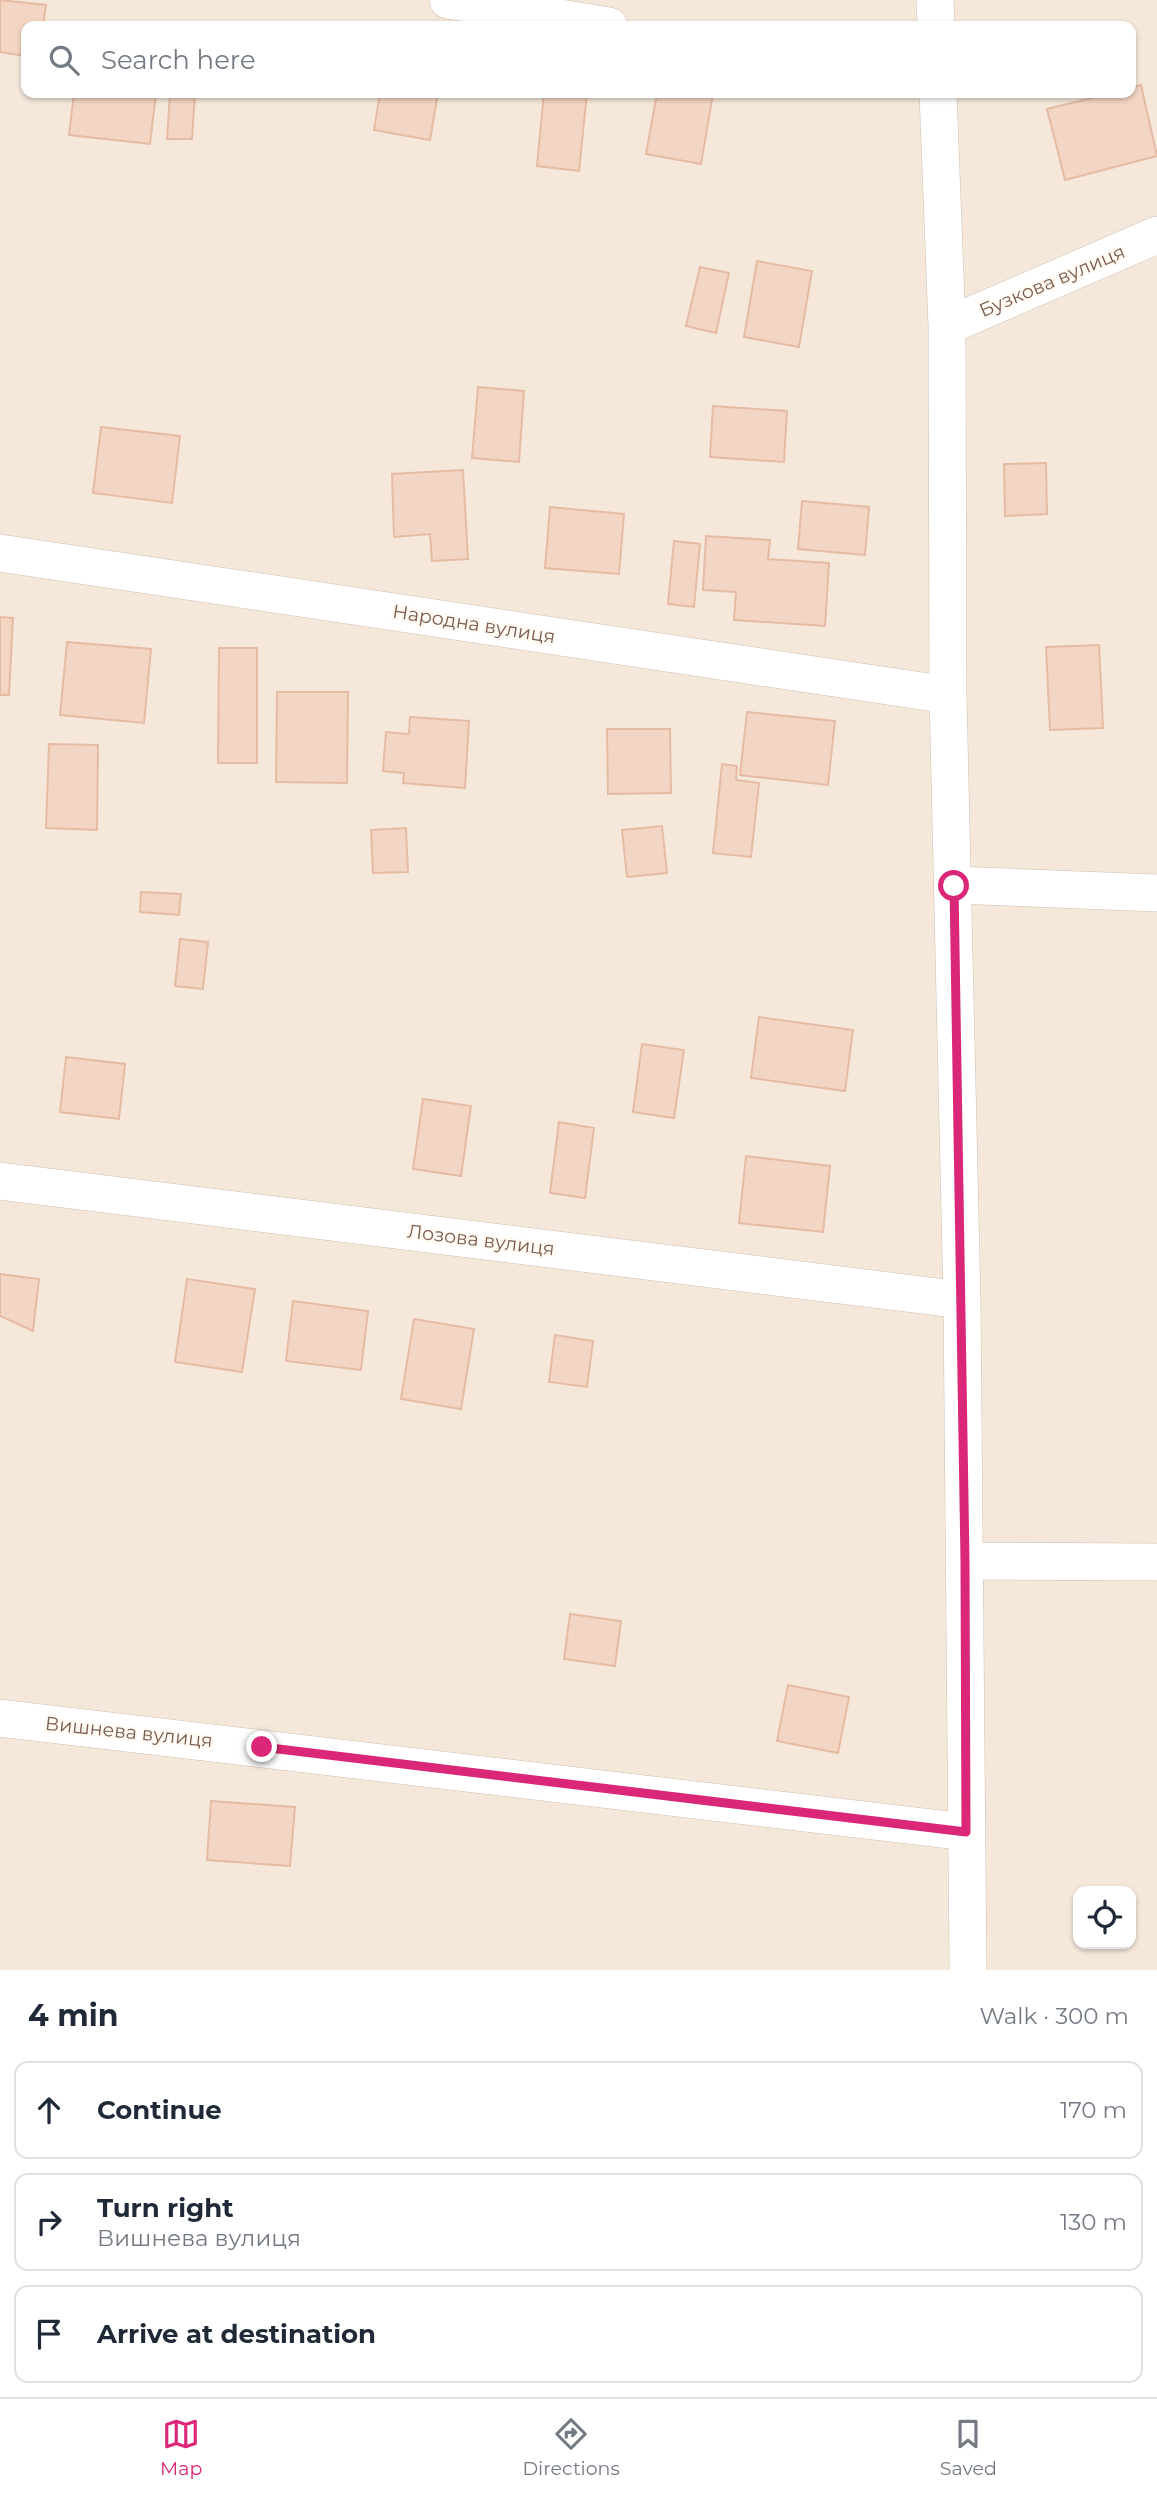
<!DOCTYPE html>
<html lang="en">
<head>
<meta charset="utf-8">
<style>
	:root { --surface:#fff; --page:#f6f6f7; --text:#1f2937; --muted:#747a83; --line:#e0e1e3; --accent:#db2777 }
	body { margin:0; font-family:Montserrat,sans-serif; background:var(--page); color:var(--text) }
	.controls { position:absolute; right:21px; bottom:21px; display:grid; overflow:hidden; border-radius:14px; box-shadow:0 2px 5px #0004 }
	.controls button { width:63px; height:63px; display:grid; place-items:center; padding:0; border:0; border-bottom:2px solid var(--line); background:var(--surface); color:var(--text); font:35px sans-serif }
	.stop { position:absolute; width:21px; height:21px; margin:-16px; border:5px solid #db2777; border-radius:50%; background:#fff }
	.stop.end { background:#db2777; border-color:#fff; box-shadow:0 2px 7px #0008 }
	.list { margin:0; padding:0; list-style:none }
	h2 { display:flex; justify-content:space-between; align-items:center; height:91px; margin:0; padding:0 28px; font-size:30px }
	h2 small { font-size:23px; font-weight:400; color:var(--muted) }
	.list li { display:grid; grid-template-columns:46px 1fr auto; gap:21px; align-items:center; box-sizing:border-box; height:98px; margin:0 14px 14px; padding:0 14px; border:2px solid var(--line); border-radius:14px }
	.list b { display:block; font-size:26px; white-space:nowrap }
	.list p { margin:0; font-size:23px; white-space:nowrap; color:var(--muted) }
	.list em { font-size:23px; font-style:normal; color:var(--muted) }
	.icon { flex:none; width:38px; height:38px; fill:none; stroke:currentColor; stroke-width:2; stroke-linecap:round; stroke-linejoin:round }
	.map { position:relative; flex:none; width:1157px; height:1970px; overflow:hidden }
	.search { position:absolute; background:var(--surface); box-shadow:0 2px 5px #0004; left:21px; right:21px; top:21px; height:77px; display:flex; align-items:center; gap:18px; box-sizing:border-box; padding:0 24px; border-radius:14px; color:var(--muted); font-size:26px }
	.sheet { height:427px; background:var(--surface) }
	nav { display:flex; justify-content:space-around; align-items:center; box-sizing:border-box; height:98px; border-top:2px solid var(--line); background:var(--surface); font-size:19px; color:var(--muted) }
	nav a { display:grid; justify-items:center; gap:4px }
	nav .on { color:var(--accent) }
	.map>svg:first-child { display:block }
	.residential { fill:#f5e8da; fill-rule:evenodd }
	.building { fill:#f3d5c3; stroke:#e6bba3; stroke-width:2 }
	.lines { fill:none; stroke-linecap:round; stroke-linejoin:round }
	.minor-casing { stroke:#d1beb0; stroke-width:38 }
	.minor { stroke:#fff; stroke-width:37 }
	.route { stroke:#db2777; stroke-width:9 }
	.labels { text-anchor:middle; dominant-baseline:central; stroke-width:5; stroke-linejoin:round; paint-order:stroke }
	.street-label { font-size:19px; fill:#7a5c4d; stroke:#fffaf3 }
</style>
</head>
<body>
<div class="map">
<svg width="1157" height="1970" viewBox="0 0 1157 1970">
	<rect width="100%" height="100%" fill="#fdf6ec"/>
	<!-- residential -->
	<path class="residential" d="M0 0H1157V1970H0ZM26 26H1131V93H26ZM1078 1891H1131V1944H1078Z"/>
	<!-- building -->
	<path class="building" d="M0 0 46 5 43 26H26V56L0 52Z
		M1141 85 1157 156 1065 180 1047 109 1112 93H1131V88Z
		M74 93H156L150 144 69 135Z
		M170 93H195L192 139H167Z
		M380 93H438L430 140 374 130Z
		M544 93H587L579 171 537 166Z
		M657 93 713 94 701 164 646 154Z
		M757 261 812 271 799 347 744 337Z
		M700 267 729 273 716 333 686 326Z
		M478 387 524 391 519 462 472 458Z
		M713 406 787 411 784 462 710 457Z
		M101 427 180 436 172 503 93 493Z
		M1046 463 1047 514 1005 516 1004 464Z
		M463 470 468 559 432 561 430 534 394 537 392 474Z
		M802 501 869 507 865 555 798 549Z
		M550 507 624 514 619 574 545 568Z
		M706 536 770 540 768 559 829 563 825 626 734 620 736 592 703 590Z
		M674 541 700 544 694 607 668 604Z
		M0 617 13 618 9 695H0Z
		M67 642 151 649 144 723 60 715Z
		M1099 645 1103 728 1050 730 1046 647Z
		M219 648H257V763H218Z
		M277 692H348L347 783 276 782Z
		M747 712 835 721 828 785 740 775Z
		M410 717 469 721 465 788 403 783 404 773 383 771 386 732 409 734Z
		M607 729H670L671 793 608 794Z
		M49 744 98 745 97 830 46 828Z
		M722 764 737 766 736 780 759 783 751 857 713 853Z
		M662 826 667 873 627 877 622 830Z
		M406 828 408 872 373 873 371 830Z
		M141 892 181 894 179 915 140 912Z
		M180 939 208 942 203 989 175 986Z
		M759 1017 853 1030 845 1091 751 1078Z
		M642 1044 684 1050 674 1118 633 1112Z
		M66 1057 125 1064 119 1119 60 1112Z
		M423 1099 471 1106 461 1176 413 1169Z
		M559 1122 594 1128 585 1198 550 1193Z
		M746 1156 830 1166 823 1232 739 1223Z
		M0 1274 39 1279 33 1331 0 1316Z
		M187 1279 255 1289 242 1372 175 1362Z
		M293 1301 368 1311 361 1370 286 1361Z
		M414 1319 474 1329 461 1409 401 1399Z
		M555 1335 593 1341 587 1387 549 1382Z
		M570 1614 621 1621 615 1666 564 1659Z
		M788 1685 849 1697 838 1753 777 1741Z
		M211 1801 295 1807 290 1866 207 1860Z"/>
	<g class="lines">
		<!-- minor casing -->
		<g class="minor-casing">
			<path id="minor" d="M448 0 609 26
				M935 0 936 26
				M938 93 947 326 948 695 962 1300 968 1970
				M947 326 1157 235
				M0 553 948 695
				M955 885 1157 893
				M0 1181 962 1300
				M965 1561 1157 1562
				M0 1718 966 1832"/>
		</g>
		<!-- minor -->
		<use href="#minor" class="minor"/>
	</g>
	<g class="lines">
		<!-- route -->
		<path class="route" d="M262 1747 966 1832 965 1561 954 886"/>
	</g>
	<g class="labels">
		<!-- street labels -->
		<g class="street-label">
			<text transform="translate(1052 281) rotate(-23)">Бузкова вулиця</text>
			<text transform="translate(474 624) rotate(9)">Народна вулиця</text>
			<text transform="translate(481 1240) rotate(7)">Лозова вулиця</text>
			<text transform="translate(129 1732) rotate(6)">Вишнева вулиця</text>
		</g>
	</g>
</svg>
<div class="controls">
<button><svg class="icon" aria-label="locate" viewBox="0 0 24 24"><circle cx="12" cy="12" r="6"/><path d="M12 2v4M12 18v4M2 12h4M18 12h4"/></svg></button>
</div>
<div class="stop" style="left:954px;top:886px"></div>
<div class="stop end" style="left:262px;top:1747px"></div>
<div class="search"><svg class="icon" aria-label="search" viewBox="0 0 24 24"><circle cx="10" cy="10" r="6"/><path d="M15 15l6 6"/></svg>Search here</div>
</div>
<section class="sheet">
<h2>4 min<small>Walk · 300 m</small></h2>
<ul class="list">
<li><svg class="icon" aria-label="ahead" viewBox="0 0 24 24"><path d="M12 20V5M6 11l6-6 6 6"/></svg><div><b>Continue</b></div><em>170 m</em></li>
<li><svg class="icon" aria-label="right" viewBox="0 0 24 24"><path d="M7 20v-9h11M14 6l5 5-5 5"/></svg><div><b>Turn right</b><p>Вишнева вулиця</p></div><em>130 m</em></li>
<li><svg class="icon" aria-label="arrive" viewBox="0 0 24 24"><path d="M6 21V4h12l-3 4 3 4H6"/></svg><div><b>Arrive at destination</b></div></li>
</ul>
</section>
<nav>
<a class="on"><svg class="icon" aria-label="map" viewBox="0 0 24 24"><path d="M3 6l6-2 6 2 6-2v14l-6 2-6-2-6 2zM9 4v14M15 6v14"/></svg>Map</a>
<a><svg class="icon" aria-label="directions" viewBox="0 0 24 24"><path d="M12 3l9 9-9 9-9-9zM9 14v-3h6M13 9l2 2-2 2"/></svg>Directions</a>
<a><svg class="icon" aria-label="saved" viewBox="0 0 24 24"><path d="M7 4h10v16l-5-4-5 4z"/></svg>Saved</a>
</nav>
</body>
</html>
